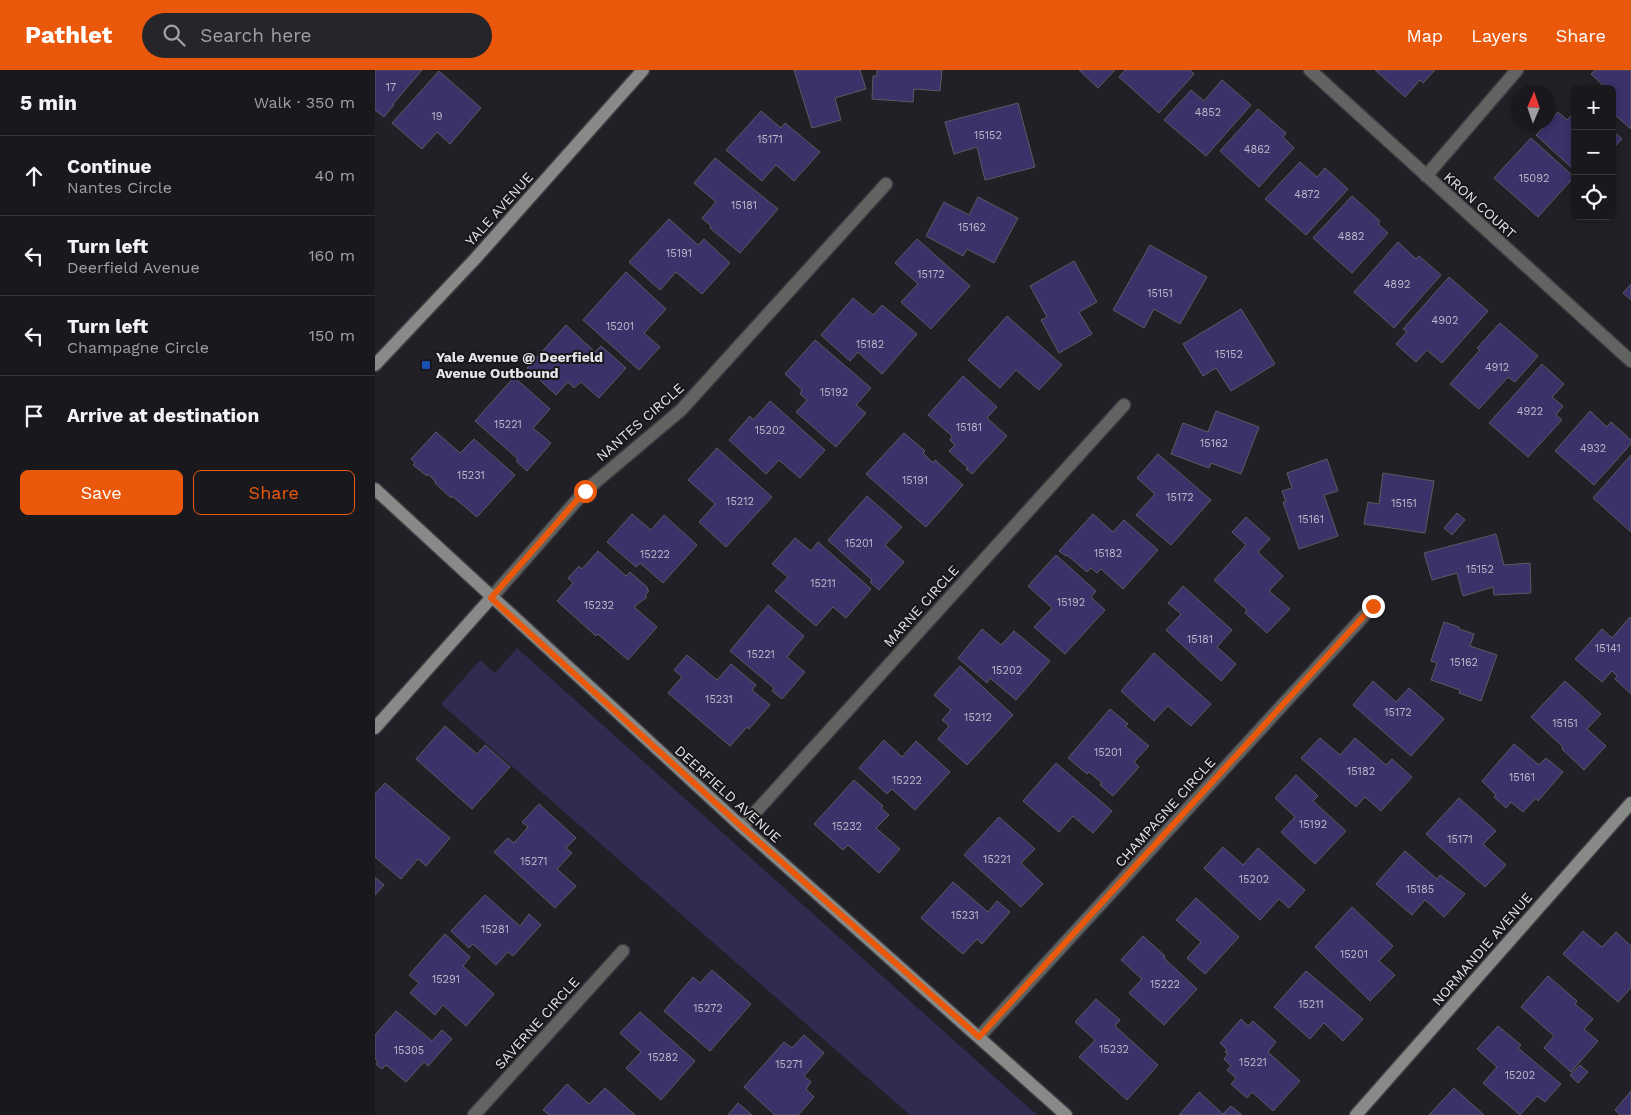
<!DOCTYPE html>
<html lang="en">
<head>
<meta charset="utf-8">
<style>
	:root { --surface:#19181c; --page:#262529; --text:#f1f3f6; --muted:#9fa0a3; --line:#37373b; --accent:#ea580c }
	body { margin:0; font-family:"Work Sans",sans-serif; background:var(--page); color:var(--text) }
	.controls { position:absolute; right:15px; top:15px; display:grid; overflow:hidden; border-radius:8px; box-shadow:0 2px 8px #0003 }
	.controls button { width:45px; height:45px; display:grid; place-items:center; padding:0; border:0; border-bottom:1px solid var(--line); background:var(--surface); color:var(--text); font:25px sans-serif }
	.compass { position:absolute; left:1136px; top:15px; width:45px; height:45px; border-radius:50%; background:var(--surface); box-shadow:0 2px 8px #0003; rotate:2deg }
	.stop { position:absolute; width:15px; height:15px; margin:-11px; border:4px solid #ea580c; border-radius:50%; background:#fff }
	.stop.end { background:#ea580c; border-color:#fff; box-shadow:0 1px 5px #0008 }
	.list { margin:0; padding:0; list-style:none }
	h2 { display:flex; justify-content:space-between; align-items:center; height:65px; margin:0; padding:0 20px; font-size:21px }
	h2 small { font-size:16px; font-weight:400; color:var(--muted) }
	.list li { display:grid; grid-template-columns:32px 1fr auto; gap:15px; align-items:center; box-sizing:border-box; height:80px; padding:0 20px; border-top:1px solid var(--line) }
	.list b { display:block; font-size:19px; white-space:nowrap }
	.list p { margin:0; font-size:16px; white-space:nowrap; color:var(--muted) }
	.list em { font-size:16px; font-style:normal; color:var(--muted) }
	.actions { display:flex; gap:10px; padding:15px 20px }
	.actions a { flex:1; padding:11px 0; border:1px solid var(--accent); border-radius:8px; text-align:center; font-size:18px; color:var(--accent) }
	.actions .main { background:var(--accent); color:#fff }
	.icon { flex:none; width:28px; height:28px; fill:none; stroke:currentColor; stroke-width:2; stroke-linecap:round; stroke-linejoin:round }
	.map { position:relative; flex:none; width:1256px; height:1045px; overflow:hidden }
	header { display:flex; align-items:center; gap:30px; box-sizing:border-box; height:70px; padding:0 25px; background:var(--accent); color:#fff }
	header strong { font-size:24px }
	nav { display:flex; gap:28px; margin-inline-start:auto; font-size:18px }
	.search { width:350px; height:45px; background:var(--page); display:flex; align-items:center; gap:12px; box-sizing:border-box; padding:0 18px; border-radius:28px; color:var(--muted); font-size:19px }
	main { display:flex }
	aside { flex:1; background:var(--surface) }
	.map>svg:first-child { display:block }
	.green { fill:#312b50 }
	.building { fill:#3c3169; stroke:#5b5b61 }
	.lines { fill:none; stroke-linecap:round; stroke-linejoin:round }
	.street-casing { stroke:#3c3c41; stroke-width:15 }
	.secondary-casing { stroke:#3c3c41; stroke-width:15 }
	.street { stroke:#626462; stroke-width:12 }
	.secondary { stroke:#878a86; stroke-width:12 }
	.route { stroke:#ea580c; stroke-width:6 }
	.transit-dot { fill:#1a4fb4; stroke:#18171c; stroke-width:2 }
	.labels { text-anchor:middle; dominant-baseline:central; stroke-width:4; stroke-linejoin:round; paint-order:stroke }
	.number-label { font-size:11px; fill:#bbb8c9 }
	.street-label { font-size:14px; fill:#e5e5e9; stroke:#18171c }
	.poi-label { font-size:14px; font-weight:bold; fill:#e5e5e9; stroke:#18171c; text-anchor:start }
</style>
</head>
<body>
<header>
<strong>Pathlet</strong>
<div class="search"><svg class="icon" aria-label="search" viewBox="0 0 24 24"><circle cx="10" cy="10" r="6"/><path d="M15 15l6 6"/></svg>Search here</div>
<nav><a>Map</a><a>Layers</a><a>Share</a></nav>
</header>
<main>
<aside>
<h2>5 min<small>Walk · 350 m</small></h2>
<ul class="list">
<li><svg class="icon" aria-label="ahead" viewBox="0 0 24 24"><path d="M12 20V5M6 11l6-6 6 6"/></svg><div><b>Continue</b><p>Nantes Circle</p></div><em>40 m</em></li>
<li><svg class="icon" aria-label="left" viewBox="0 0 24 24"><path d="M17 20v-9H6M10 6l-5 5 5 5"/></svg><div><b>Turn left</b><p>Deerfield Avenue</p></div><em>160 m</em></li>
<li><svg class="icon" aria-label="left" viewBox="0 0 24 24"><path d="M17 20v-9H6M10 6l-5 5 5 5"/></svg><div><b>Turn left</b><p>Champagne Circle</p></div><em>150 m</em></li>
<li><svg class="icon" aria-label="arrive" viewBox="0 0 24 24"><path d="M6 21V4h12l-3 4 3 4H6"/></svg><div><b>Arrive at destination</b></div></li>
</ul>
<div class="actions"><a class="main">Save</a><a>Share</a></div>
</aside>
<div class="map">
<svg width="1256" height="1045" viewBox="0 0 1256 1045">
	<rect width="100%" height="100%" fill="#212026"/>
	<!-- green -->
	<path class="green" d="M142 578 662 1045H535L66 634 105 590 120 603Z"/>
	<!-- building -->
	<path class="building" d="M0 0H47L18 34 19 35 9 47 0 40Z
		M419 0H485L491 19 460 28 466 50 437 58Z
		M502 0H567L565 21 539 19 538 32 497 29 498 6H502Z
		M704 0H740L723 18Z
		M750 0H815L819 4 784 43 744 7Z
		M1000 0H1060L1048 13 1045 10 1030 27Z
		M1220 0H1256V59L1237 42V19H1232L1216 4Z
		M64 1 106 38 75 74 62 62 47 79 17 53Z
		M847 10 876 35 831 86 789 50 816 20 829 31Z
		M643 33 660 97 610 110 602 77 579 84 570 52Z
		M883 39 911 63 908 67 919 78 884 117 845 81Z
		M386 41 406 58 410 53 445 82 419 111 401 95 387 111 351 80Z
		M1183 42 1192 50 1200 42V101L1161 65Z
		M1237 60 1247 69 1237 79Z
		M1156 68 1199 107 1163 147 1119 108Z
		M340 88 403 139 365 183 335 158 336 156 327 148 341 132 319 113Z
		M925 92 942 107 950 98 973 119 931 165 890 129Z
		M977 126 1005 151 1003 154 1013 163 977 203 938 168Z
		M603 127 643 148 619 193 592 179 588 186 551 166 569 132 594 145Z
		M294 149 323 175 329 169 355 193 327 224 301 202 285 220 254 192Z
		M542 169 595 216 556 259 526 232 543 214 520 193Z
		M1023 172 1041 189 1044 186 1066 205 1019 258 979 222Z
		M775 175 832 207 805 254 779 239 769 258 738 240Z
		M699 191 722 232 704 242 717 264 684 283 666 250 672 247 655 216Z
		M251 202 291 239 269 263 285 277 264 300 208 250Z
		M1074 207 1113 241 1067 293 1052 280 1041 292 1021 274 1032 262 1028 259Z
		M1256 214V230L1248 223Z
		M478 228 498 245 507 235 542 264 507 304 483 282 475 291 446 265Z
		M866 239 900 294 856 321 841 298 828 306 808 274Z
		M632 246 687 295 664 320 641 300 625 318 593 290Z
		M1125 253 1163 286 1140 312 1133 307 1104 339 1075 314 1105 280 1102 278Z
		M191 255 220 282 226 276 251 298 224 328 206 312 199 318 193 312 181 325 152 298Z
		M440 270 496 318 481 335 491 343 461 377 421 342 432 330 425 324 427 320 410 304Z
		M1167 294 1189 314 1177 327 1188 336 1181 345 1187 350 1153 387 1114 353Z
		M588 306 622 337 612 348 632 366 597 404 591 399 593 398 574 381 580 375 575 370 577 366 553 345Z
		M139 307 175 339 158 358 176 373 152 401 141 391 143 389 100 351Z
		M395 331 450 380 425 408 404 390 391 404 354 370 375 346 378 350Z
		M841 341 884 357 866 404 836 393 834 398 796 384 808 353 833 362Z
		M1215 341 1232 357 1236 352 1256 370V374L1219 415 1180 381Z
		M61 362 85 383 99 369 140 405 102 447 77 426 76 428 60 413 61 412 53 404 52 406 38 395 40 393 36 389Z
		M529 363 550 381 548 383 558 393 560 390 588 415 551 457 491 404Z
		M342 378 397 427 351 477 324 452 340 434 313 410Z
		M783 384 836 430 796 475 761 445 780 424 762 408Z
		M1256 385V462L1218 428Z
		M952 389 963 421 949 425 963 466 924 479 908 432H911L907 421 917 418 912 403Z
		M1008 403 1059 411 1050 463 989 454 993 432 1004 434Z
		M492 426 527 457 510 475 529 492 504 520 495 512 497 510 453 470Z
		M1082 443 1090 450 1077 465 1069 458Z
		M257 444 276 460 289 445 322 475 288 513 265 493 261 497 232 472Z
		M718 444 738 462 749 450 783 480 748 519 726 499 722 503 716 498 712 502 692 485 691 486 684 481Z
		M871 447 895 469 883 482 908 506 894 521 915 539 892 563 870 543 872 540 839 510 871 475 857 462Z
		M1121 464 1129 495 1155 493 1156 523 1119 525 1118 517 1088 526 1082 503 1057 510 1049 483Z
		M420 468 436 481 443 472 496 519 471 548 458 537 441 556 400 521 413 507 397 494Z
		M223 481 251 506 255 502 273 518 272 520 274 521 270 526 272 527 259 537 282 557 253 590 223 564 221 566 182 531 198 513 193 508 204 496 207 499Z
		M681 485 721 521 716 527 730 540 690 584 659 557 677 538 653 516Z
		M808 516 857 560 842 577 861 594 846 611 791 560 806 544 793 533Z
		M393 535 429 566 412 587 430 602 407 629 397 621 399 618 355 581Z
		M1255 547 1256 548V624L1240 609 1242 606 1237 601 1227 612 1200 589 1227 559 1237 568Z
		M1069 552 1084 557V559L1099 564 1095 576 1122 585 1106 631 1084 623 1085 620 1056 610 1062 593 1056 591Z
		M607 559 626 575 639 561 675 591 641 630 615 608 612 613 583 588Z
		M779 583 836 634 816 656 793 636 779 651 746 621Z
		M312 585 342 610 356 594 381 615 377 620 395 635 374 659 372 657 355 676 293 623 307 607 299 600Z
		M585 596 638 645 592 695 563 669 574 656 567 650 576 640 559 625Z
		M998 611 1021 632 1034 618 1069 649 1036 686 978 635Z
		M1190 611 1226 644 1212 659 1231 676 1209 700 1187 679 1188 677 1156 647Z
		M735 639 753 654 750 656 774 676 759 692 764 697 738 726 725 715 727 713 714 702 712 704 693 688Z
		M70 656 102 684 110 675 135 697 97 739 41 689Z
		M945 668 965 685 980 668 1011 695 1017 689 1037 707 1006 741 990 727 981 737 926 688Z
		M509 670 527 687 541 671 575 702 540 740 517 719 512 724 484 698Z
		M1139 674 1164 695 1171 688 1188 702 1163 731 1161 728 1148 742 1136 732 1131 738 1119 727 1121 725 1107 711Z
		M681 693 737 741 718 763 698 746 684 762 648 731Z
		M921 705 943 726 938 731 971 761 940 794 906 762 920 747 900 728Z
		M479 710 508 736 506 738 514 745 501 758 525 779 504 803 473 775 468 780 439 754Z
		M10 713 75 768 51 796 43 789 26 809 0 787V724Z
		M1084 728 1121 761 1108 774 1131 795 1110 817 1051 764Z
		M164 734 201 768 191 778 197 783 182 799 201 816 180 838 119 782 133 768 139 773 153 757 147 752Z
		M624 747 660 779 646 793 668 814 646 837 589 785Z
		M848 777 868 795 883 778 930 820 914 838 904 829 885 850 829 798Z
		M1030 781 1062 809 1065 805 1090 824 1069 847 1050 830 1037 845 1001 814Z
		M0 807 9 815 0 825Z
		M578 812 613 842 622 831 635 842 607 874 602 869 588 884 546 848Z
		M110 825 145 856 154 844 166 855 138 886 133 882 121 895 98 874 94 878 76 861Z
		M821 828 864 867 830 904 812 888 826 872 801 850Z
		M977 837 1018 876 1004 891 1020 905 995 931 940 877Z
		M1208 861 1227 877 1241 862 1256 876V918L1243 932 1188 884Z
		M70 864 95 887 88 896 119 924 91 956 68 935 60 945 35 923 44 913 34 905Z
		M768 866 790 886 789 888 822 919 789 955 754 923 767 909 746 890Z
		M337 900 376 934 335 981 289 941 318 907 325 913Z
		M931 901 988 949 968 971 949 953 935 969 899 937Z
		M1173 906 1202 931 1200 934 1218 949 1209 959 1223 971 1196 1002 1169 978 1179 966 1146 937Z
		M721 929 745 950 740 956 783 995 752 1030 704 987 720 970 700 952Z
		M21 941 57 971 67 960 77 969 53 996 49 992 31 1012 11 995 7 999 1 994 3 991 0 989V965Z
		M265 942 320 991 286 1030 251 998 266 982 245 963Z
		M866 949 873 956 878 951 901 972 893 982 925 1011 898 1041 877 1022 872 1028 856 1014 861 1008 852 1000 856 996 849 989 853 984 850 982 852 980 845 973Z
		M1123 956 1146 975 1143 978 1186 1014 1170 1032 1162 1026 1145 1045 1108 1013 1122 997 1102 979Z
		M429 965 449 983 429 1006 436 1012 431 1019 439 1027 423 1045H400L369 1017 409 972 417 978Z
		M1205 995 1213 1002 1203 1013 1195 1005Z
		M192 1014 214 1034 230 1018 260 1045H174L168 1040Z
		M1079 1018 1109 1045H1054Z
		M1256 1021V1045H1245L1240 1040Z
		M824 1022 848 1044 856 1036 867 1045H804Z
		M363 1033 377 1045H353Z"/>
	<g class="lines">
		<!-- street casing -->
		<g class="street-casing">
			<path id="street" d="M935 0 1256 291
				M1051 106 1142 0
				M116 528 210 421 306 340 511 114
				M367 757 749 335
				M604 967 998 536
				M99 1045 248 881"/>
		</g>
		<!-- secondary casing -->
		<g class="secondary-casing">
			<path id="secondary" d="M0 295 100 189 268 0
				M0 419 367 757 691 1045
				M0 658 116 528
				M981 1045 1256 733"/>
		</g>
		<!-- street -->
		<use href="#street" class="street"/>
		<!-- secondary -->
		<use href="#secondary" class="secondary"/>
	</g>
	<g class="lines">
		<!-- route -->
		<path class="route" d="M210 421 116 528 367 757 604 967 998 536"/>
	</g>
	<!-- markers -->
	<rect class="transit-dot" x="46" y="290" width="10" height="10" rx="2.5"/>
	<g class="labels">
		<!-- number labels -->
		<g class="number-label">
			<text x="16" y="17">17</text>
			<text x="833" y="42">4852</text>
			<text x="62" y="46">19</text>
			<text x="613" y="65">15152</text>
			<text x="395" y="69">15171</text>
			<text x="882" y="79">4862</text>
			<text x="1159" y="108">15092</text>
			<text x="932" y="124">4872</text>
			<text x="369" y="135">15181</text>
			<text x="597" y="157">15162</text>
			<text x="976" y="166">4882</text>
			<text x="304" y="183">15191</text>
			<text x="556" y="204">15172</text>
			<text x="1022" y="214">4892</text>
			<text x="785" y="223">15151</text>
			<text x="1070" y="250">4902</text>
			<text x="245" y="256">15201</text>
			<text x="495" y="274">15182</text>
			<text x="854" y="284">15152</text>
			<text x="1122" y="297">4912</text>
			<text x="459" y="322">15192</text>
			<text x="1155" y="341">4922</text>
			<text x="133" y="354">15221</text>
			<text x="594" y="357">15181</text>
			<text x="395" y="360">15202</text>
			<text x="839" y="373">15162</text>
			<text x="1218" y="378">4932</text>
			<text x="96" y="405">15231</text>
			<text x="540" y="410">15191</text>
			<text x="805" y="427">15172</text>
			<text x="365" y="431">15212</text>
			<text x="1029" y="433">15151</text>
			<text x="936" y="449">15161</text>
			<text x="484" y="473">15201</text>
			<text x="733" y="483">15182</text>
			<text x="280" y="484">15222</text>
			<text x="1105" y="499">15152</text>
			<text x="448" y="513">15211</text>
			<text x="696" y="532">15192</text>
			<text x="224" y="535">15232</text>
			<text x="825" y="569">15181</text>
			<text x="1233" y="578">15141</text>
			<text x="386" y="584">15221</text>
			<text x="1089" y="592">15162</text>
			<text x="632" y="600">15202</text>
			<text x="344" y="629">15231</text>
			<text x="1023" y="642">15172</text>
			<text x="603" y="647">15212</text>
			<text x="1190" y="653">15151</text>
			<text x="733" y="682">15201</text>
			<text x="986" y="701">15182</text>
			<text x="1147" y="707">15161</text>
			<text x="532" y="710">15222</text>
			<text x="938" y="754">15192</text>
			<text x="472" y="756">15232</text>
			<text x="1085" y="769">15171</text>
			<text x="622" y="789">15221</text>
			<text x="159" y="791">15271</text>
			<text x="879" y="809">15202</text>
			<text x="1045" y="819">15185</text>
			<text x="590" y="845">15231</text>
			<text x="120" y="859">15281</text>
			<text x="979" y="884">15201</text>
			<text x="71" y="909">15291</text>
			<text x="790" y="914">15222</text>
			<text x="936" y="934">15211</text>
			<text x="333" y="938">15272</text>
			<text x="739" y="979">15232</text>
			<text x="34" y="980">15305</text>
			<text x="288" y="987">15282</text>
			<text x="878" y="992">15221</text>
			<text x="414" y="994">15271</text>
			<text x="1145" y="1005">15202</text>
		</g>
		<!-- street labels -->
		<g class="street-label">
			<text transform="translate(1105 135) rotate(42)">KRON COURT</text>
			<text transform="translate(124 139) rotate(-48)">YALE AVENUE</text>
			<text transform="translate(265 352) rotate(-41)">NANTES CIRCLE</text>
			<text transform="translate(546 536) rotate(-48)">MARNE CIRCLE</text>
			<text transform="translate(353 724) rotate(42)">DEERFIELD AVENUE</text>
			<text transform="translate(790 742) rotate(-48)">CHAMPAGNE CIRCLE</text>
			<text transform="translate(1107 879) rotate(-49)">NORMANDIE AVENUE</text>
			<text transform="translate(162 953) rotate(-48)">SAVERNE CIRCLE</text>
		</g>
		<!-- poi labels -->
		<g class="poi-label">
			<text x="61" y="287">Yale Avenue @ Deerfield<tspan x="61" dy="16">Avenue Outbound</tspan></text>
		</g>
	</g>
</svg>
<div class="controls">
<button>+</button>
<button>−</button>
<button><svg class="icon" aria-label="locate" viewBox="0 0 24 24"><circle cx="12" cy="12" r="6"/><path d="M12 2v4M12 18v4M2 12h4M18 12h4"/></svg></button>
</div>
<svg class="compass" viewBox="-18 -18 36 36"><path d="M0-13l5 13h-10z" fill="#e53935"/><path d="M0 13l5-13h-10z" fill="#9fa0a3"/></svg>
<div class="stop" style="left:210px;top:421px"></div>
<div class="stop end" style="left:998px;top:536px"></div>
</div>
</main>
</body>
</html>
